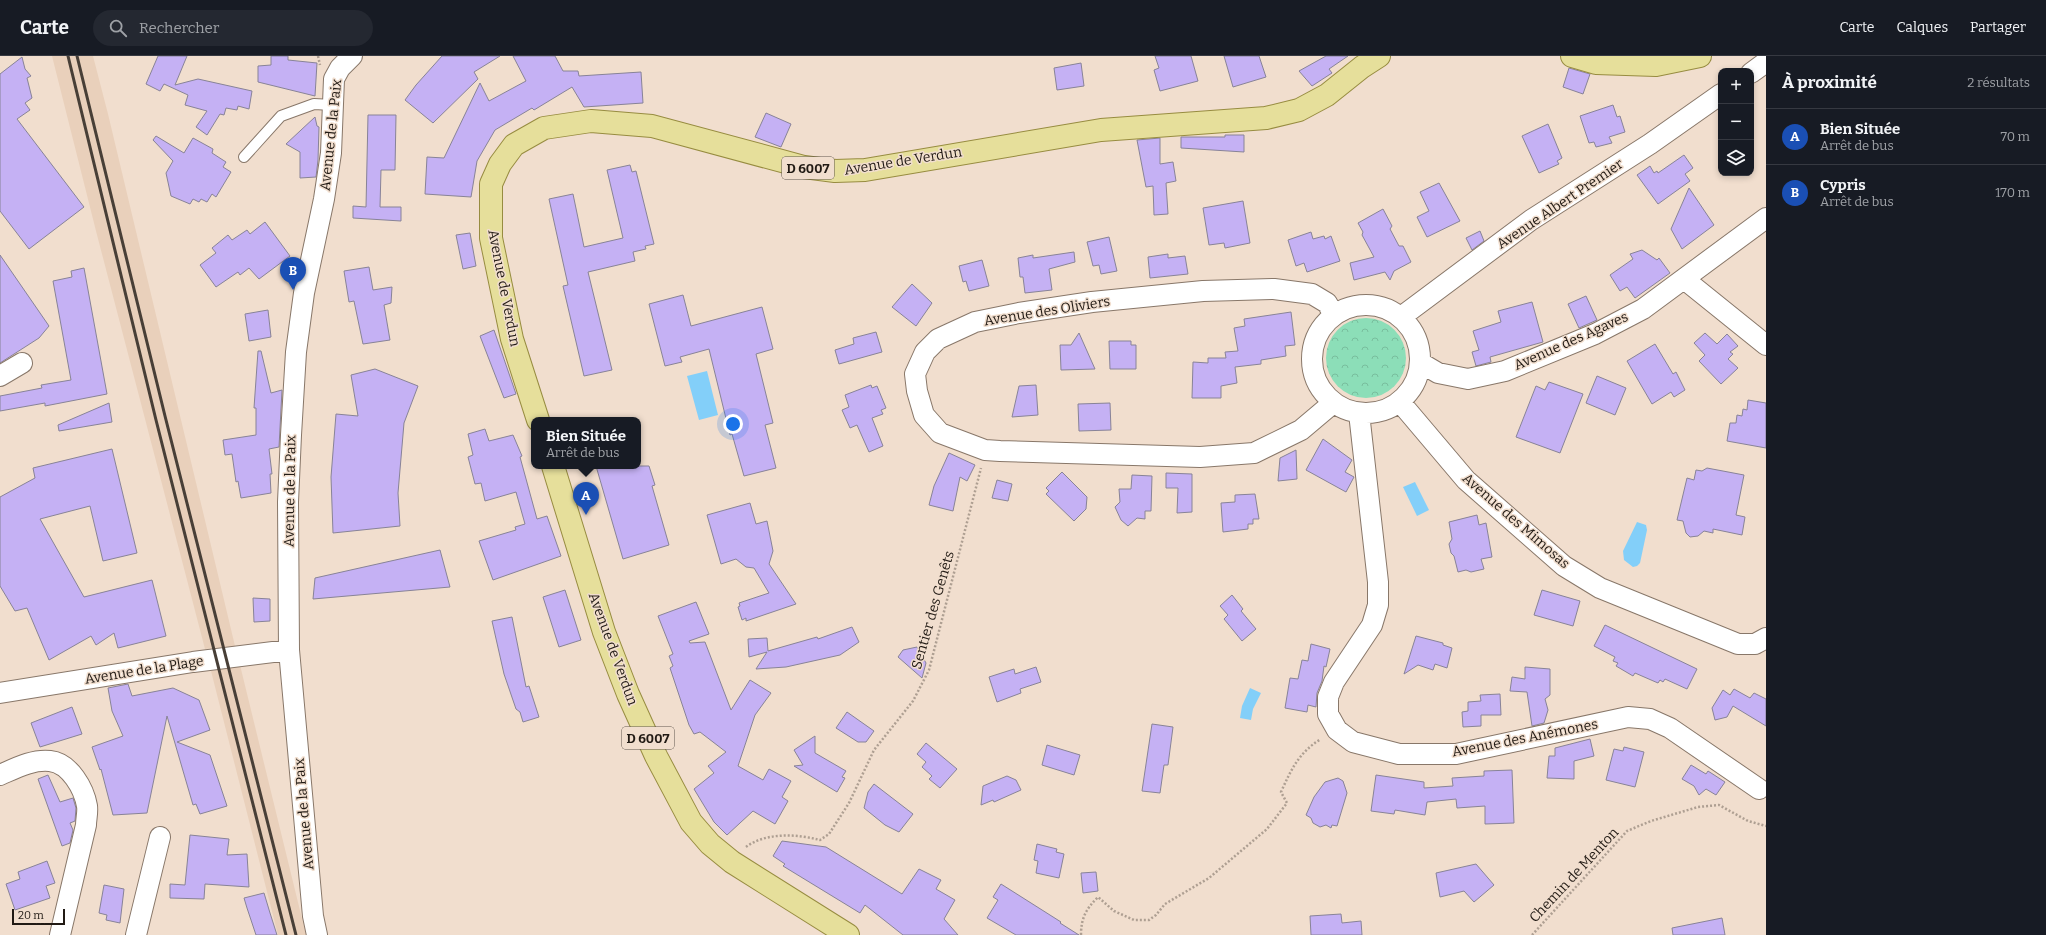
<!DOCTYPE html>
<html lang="fr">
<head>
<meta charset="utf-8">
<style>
	:root { --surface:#171b24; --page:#242831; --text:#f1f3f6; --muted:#9ea1a6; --line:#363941; --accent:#8c7114 }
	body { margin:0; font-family:Bitter,serif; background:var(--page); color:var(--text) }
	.controls { position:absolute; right:12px; top:12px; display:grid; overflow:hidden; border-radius:8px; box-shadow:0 2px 6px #0003 }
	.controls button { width:36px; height:36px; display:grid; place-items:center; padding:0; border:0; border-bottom:1px solid var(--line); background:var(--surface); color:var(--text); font:20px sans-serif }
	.scale { position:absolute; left:12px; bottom:10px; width:53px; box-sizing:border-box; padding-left:4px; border:2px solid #211a14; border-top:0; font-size:11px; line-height:14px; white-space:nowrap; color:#211a14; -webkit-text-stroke:3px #f1dece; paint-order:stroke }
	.you { position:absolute; left:733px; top:368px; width:14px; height:14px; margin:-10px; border:3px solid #fff; border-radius:50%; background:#1a73e8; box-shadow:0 0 0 6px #1a73e833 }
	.badge { display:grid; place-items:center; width:26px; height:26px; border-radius:50%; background:var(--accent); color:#fff; font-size:13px; font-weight:700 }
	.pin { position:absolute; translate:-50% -33px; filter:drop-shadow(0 1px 2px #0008) }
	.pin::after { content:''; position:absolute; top:21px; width:14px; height:12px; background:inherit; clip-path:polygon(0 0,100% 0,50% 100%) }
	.popup { position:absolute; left:531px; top:361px; width:110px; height:52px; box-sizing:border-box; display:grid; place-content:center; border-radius:8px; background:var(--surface); filter:drop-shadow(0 1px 3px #0005); font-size:13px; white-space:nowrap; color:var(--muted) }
	.popup b { font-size:15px; color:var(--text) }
	.popup::after { content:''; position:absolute; left:50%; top:100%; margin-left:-8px; border:8px solid transparent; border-top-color:var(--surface) }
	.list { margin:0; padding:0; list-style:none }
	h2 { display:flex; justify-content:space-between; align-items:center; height:52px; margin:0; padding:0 16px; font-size:17px }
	h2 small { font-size:13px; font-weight:400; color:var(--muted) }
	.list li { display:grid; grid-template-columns:26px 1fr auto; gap:12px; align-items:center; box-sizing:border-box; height:56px; padding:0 16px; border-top:1px solid var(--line) }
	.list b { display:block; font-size:15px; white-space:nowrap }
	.list p { margin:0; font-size:13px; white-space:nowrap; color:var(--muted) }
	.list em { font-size:13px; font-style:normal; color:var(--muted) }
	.icon { flex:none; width:22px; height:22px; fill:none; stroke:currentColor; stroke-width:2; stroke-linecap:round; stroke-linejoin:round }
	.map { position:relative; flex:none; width:1766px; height:879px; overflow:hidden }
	header { display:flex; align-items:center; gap:24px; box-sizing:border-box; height:56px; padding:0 20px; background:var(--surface); border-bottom:1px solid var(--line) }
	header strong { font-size:19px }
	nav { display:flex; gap:22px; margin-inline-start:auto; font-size:14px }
	.search { width:280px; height:36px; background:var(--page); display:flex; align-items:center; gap:10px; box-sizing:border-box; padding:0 14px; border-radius:22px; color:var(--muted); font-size:15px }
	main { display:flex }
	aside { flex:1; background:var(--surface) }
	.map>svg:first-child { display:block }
	.built { fill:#e9d0bb }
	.park { fill:url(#park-crowns) }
	.water { fill:#83cff9 }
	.building { fill:#c5b1f4; stroke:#888397 }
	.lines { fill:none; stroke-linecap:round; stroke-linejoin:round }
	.service-casing { stroke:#887769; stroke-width:12 }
	.minor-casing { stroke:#887769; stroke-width:22 }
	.primary-casing { stroke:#978c40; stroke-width:24 }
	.path { stroke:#ae9f92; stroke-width:2.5; stroke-dasharray:2 2; stroke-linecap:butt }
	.service { stroke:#fff; stroke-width:10 }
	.minor { stroke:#fff; stroke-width:20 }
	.primary { stroke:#e6df9b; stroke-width:22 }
	.rail { stroke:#483f37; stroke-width:3 }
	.labels { text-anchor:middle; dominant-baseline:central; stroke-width:3; stroke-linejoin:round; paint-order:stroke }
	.shield { fill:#f1dece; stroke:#5f554c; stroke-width:1 }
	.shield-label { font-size:13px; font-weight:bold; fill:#211a14 }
	.street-label { font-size:14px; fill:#211a14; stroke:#f1dece }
</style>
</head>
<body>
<header>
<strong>Carte</strong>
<div class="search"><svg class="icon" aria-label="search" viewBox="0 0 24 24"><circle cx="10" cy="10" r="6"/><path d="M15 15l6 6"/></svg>Rechercher</div>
<nav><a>Carte</a><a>Calques</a><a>Partager</a></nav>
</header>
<main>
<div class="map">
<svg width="1766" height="879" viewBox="0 0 1766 879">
	<defs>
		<pattern id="park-crowns" width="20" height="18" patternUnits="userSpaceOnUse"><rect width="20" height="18" fill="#8cdeb8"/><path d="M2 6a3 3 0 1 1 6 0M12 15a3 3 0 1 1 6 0" fill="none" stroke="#78be9d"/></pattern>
	</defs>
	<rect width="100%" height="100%" fill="#f1dece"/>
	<!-- built -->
	<path class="built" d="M52 0H93L108 58 235 590 205 593 96 175Z
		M240 609 306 879H278L211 615Z"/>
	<!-- park -->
	<path class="park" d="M1326 302a40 40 0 1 1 80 0a40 40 0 1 1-80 0Z"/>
	<!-- water -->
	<path class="water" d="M707 315 718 359 699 364 687 320Z
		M1415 426 1429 454 1417 460 1403 431Z
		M1637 466 1646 469 1647 474 1640 507 1637 510 1633 511 1624 504 1623 495Z
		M1250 632 1261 637 1253 653 1251 664 1240 662 1242 650Z"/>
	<!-- building -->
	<path class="building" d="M158 0H187L175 29 198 23 252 35 249 53 238 50 237 54 226 52 224 59 220 58 207 79 196 71 207 55 185 49 188 39 164 28 160 35 146 28Z
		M271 0H288V4L317 7 315 40 258 26V10L271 9Z
		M442 0H500L474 16 478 23 433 67 405 44 416 29Z
		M513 0H555L563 15H578L579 20 641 16 643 47 584 51 572 31 534 54 532 52 495 74 477 105 471 141 425 138 427 101 444 102 480 27 489 45 526 25Z
		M1155 0H1191L1198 25 1160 35 1154 14 1159 12Z
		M1224 0H1259L1266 21 1233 31Z
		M1326 0H1348L1329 13 1332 17 1312 30 1299 15Z
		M22 1 25 13 31 20 27 22 32 42 25 47 30 54 17 63 84 151 29 193 0 155V18Z
		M1081 7 1084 30 1057 34 1054 12Z
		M1569 12 1590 18 1583 38 1563 31Z
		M1613 49 1617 61 1620 60 1625 76 1609 81 1612 87 1596 91 1594 86 1589 87 1580 60Z
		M766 57 791 68 781 91 755 81Z
		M368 59H396L395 114H381L380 151H401V165L353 162V150L366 151Z
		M315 61 317 70 319 71 318 104 316 121 300 122V96L286 88Z
		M1548 68 1562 102 1557 105 1559 108 1539 117 1522 80Z
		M1225 79H1244V96L1181 92V81H1225Z
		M156 80 184 97 193 82 213 93 212 97 226 106 223 111 231 116 216 141 212 138 207 146 201 143 199 146 193 143 190 148 171 140 166 117 173 105 153 84Z
		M1160 82V108L1173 106 1176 125 1166 127 1168 158 1154 159 1153 130 1146 131 1137 84Z
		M1684 99 1693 112 1685 118 1690 125 1658 148 1637 119 1650 110 1654 117 1657 115 1658 117Z
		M630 109 632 116 636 115 654 188 645 190 646 193 633 196 635 205 588 216 612 314 584 320 563 230 568 229 549 143 573 138 584 191 623 182 607 114Z
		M1439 127 1460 165 1427 181 1417 161 1429 155 1420 136Z
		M1689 132 1714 169 1682 193 1671 173Z
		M1243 145 1250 187 1225 192 1224 187 1209 189 1203 152Z
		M1383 153 1392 170 1390 173 1399 190H1403L1411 206 1394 215 1390 224 1385 216 1354 224 1350 207 1374 201 1362 179 1363 176 1358 167Z
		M265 166 290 200 259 223 249 212 240 219 238 216 216 231 200 209 216 197 212 192 228 179 232 184 247 174 250 178Z
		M1480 175 1484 185 1472 194 1466 182Z
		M1311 176 1313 183 1324 180 1325 183 1331 180 1340 205 1307 216 1304 207 1296 210 1288 184Z
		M470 177 476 210 463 213 456 179Z
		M1109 181 1117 215 1101 218 1099 209 1093 210 1087 186Z
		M1642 194 1657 204 1659 202 1670 217 1635 242 1627 231 1620 235 1610 219 1633 203 1630 198Z
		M1074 196 1075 206 1049 213 1052 234 1025 237 1023 221H1020L1018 202 1033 199V202Z
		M1168 198V202L1185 200 1188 218 1150 222 1148 201Z
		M0 199 49 270 39 282 0 307Z
		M982 204 989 230 969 235 966 225 963 226 959 210Z
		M369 211 373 234 392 231 391 247 384 249 390 284 363 288 354 245 349 246 344 215Z
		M84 212 107 338 45 350V347L0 355V340L42 332 41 329 71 324 53 225 72 221 71 215Z
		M912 228 932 247 916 270 892 251Z
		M683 239 691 270 762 251 773 293 756 298 773 367 765 369 776 412 744 420 732 378 730 379 709 293 680 301 682 306 665 310 649 248Z
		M1586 240 1597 264 1579 272 1568 248Z
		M1532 246 1543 286 1490 301 1491 306 1476 310 1472 296 1479 294 1473 275 1501 266 1498 255Z
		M268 254 271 281 249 285 245 258Z
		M1291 256 1295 289 1285 290 1286 300 1261 304V308L1235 311 1237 327 1221 330V342H1192L1193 306 1208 307V302H1226L1225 296 1238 295 1234 272 1245 270 1244 263Z
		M494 274 516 338 504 342 480 280Z
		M876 276 882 296 839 308 835 294 854 288 853 282Z
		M1079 277 1095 313 1061 314 1060 289H1071Z
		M1705 277 1717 288 1727 278 1738 290 1730 296 1733 298 1728 303 1738 312 1721 328 1699 305 1705 299 1694 287Z
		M1109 285H1131V289H1136V313H1110Z
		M1655 288 1673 318 1676 316 1685 334 1674 341 1671 336 1652 348 1627 305Z
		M258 295H261L271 337 282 334 279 391 269 393 272 418H270L271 437 241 442 238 425 236 426 232 398 225 399 223 384 256 379V352H254Z
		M375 313 418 330 404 367 398 437 400 470 333 477 331 421 336 358 358 360 351 319Z
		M1597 320 1626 332 1615 359 1586 347Z
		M1549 326 1583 338 1560 397 1516 381 1536 330 1545 334Z
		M871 329 872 332 877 330 886 352 881 354 883 358 872 362 883 390 869 396 857 369 850 372 842 354 849 351 845 339Z
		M1036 329 1038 359 1012 361 1019 330Z
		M1748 344 1766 347V392L1727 385 1730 367H1736L1737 359 1742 360 1743 353 1747 354Z
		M109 347 112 366 59 375 58 369Z
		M1110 347 1111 374 1079 375 1078 348Z
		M485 373 489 385 513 379 522 400 520 401 537 463 547 460 561 500 493 524 479 485 516 474 515 471 525 468 516 436 485 445 481 427 475 428 468 401 473 399 468 378Z
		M1323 383 1352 404 1345 416 1354 421 1346 436 1306 414Z
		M112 393 137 497 103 505 90 450 40 463 84 541 152 524 166 580 118 592 114 577 96 589 91 580 49 604 27 552 15 555 0 530V441L35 422 33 412Z
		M1296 394 1297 423 1278 425 1280 402Z
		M949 397 975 409 967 425 960 421 953 455 929 449 934 430Z
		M596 410H649L655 429 652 430 669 489 623 503Z
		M1707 412 1744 419 1736 459 1745 461 1742 479 1713 473V477L1704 475 1698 480 1690 481 1686 477 1683 465 1677 464 1687 422 1694 424 1696 414 1702 415Z
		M1062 416 1087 441 1086 453 1074 465 1046 438 1049 435 1046 432Z
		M1166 417 1192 418V456L1177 457 1178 432H1166Z
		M1132 419 1152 420 1151 455H1145V463L1137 462 1128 470 1121 464 1115 451 1120 446 1119 433H1131Z
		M997 424 1012 428 1008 445 992 442Z
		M1255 438 1259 463H1253V468H1248V473L1223 476 1221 447 1235 446V439Z
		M750 447 756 468 767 465 773 495 769 508 796 548 746 565V562L742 564 738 551 740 550 739 547 769 537 754 512 746 511 736 503 721 508 707 459Z
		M1477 459 1479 469 1486 467 1492 501 1481 503 1484 513 1471 516 1466 514 1458 516 1454 500 1451 497 1449 488 1452 483 1449 466Z
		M440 494 450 531 313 543 315 522Z
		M565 534 581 584 559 591 543 541Z
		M1542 534 1580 545 1573 570 1534 559Z
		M1232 539 1243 553 1241 555 1256 573 1242 585 1224 563 1228 559 1220 550Z
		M253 542 270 543V565L254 566Z
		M696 546 709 578 689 585 690 587 705 586 731 654 750 624 771 637 755 659 738 710 763 724 769 713 791 725 782 741 788 745 775 768 753 755 727 779 714 766 694 733 714 717 708 710 726 696 700 676 694 678 689 669 670 612 673 610 669 600 673 598 658 560Z
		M512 561 526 631 529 630 539 661 523 666 520 656 516 653 504 618 492 565Z
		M1605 569 1697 613 1687 633 1665 623 1663 626 1660 624 1658 627 1635 617 1633 620 1616 610 1618 607 1613 605 1615 601 1594 590Z
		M852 571 859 586 840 599 786 611 756 613 767 596 749 601 748 583 767 582 768 595 817 581 818 583Z
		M1416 580 1443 587V589L1452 592 1447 612 1435 608 1433 614 1418 609 1404 618Z
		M1311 588 1330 593 1326 611 1324 610 1322 625 1317 637 1316 651 1308 649 1307 656 1285 652 1290 622 1298 623 1302 604 1308 605Z
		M917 591 926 607 922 622 898 601 903 594Z
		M1036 611 1041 626 1020 633 1021 637 997 646 989 621 1014 613 1015 618Z
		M1525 611 1550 613V639L1545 643 1548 654 1544 667 1532 670 1527 636 1510 635 1512 621 1525 623Z
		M128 628 132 640 173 632 199 644 210 674 177 686 210 699 227 750 200 758 196 748 193 749 167 660 147 757 113 759 101 713 100 714 92 691 123 680 112 655 108 632Z
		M1734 633 1750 642 1754 637 1766 643V670L1733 650 1727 661 1715 664 1712 652 1723 634 1730 639Z
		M1500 638 1501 659H1481V670L1463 671 1462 656 1468 655V646L1481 645 1480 639Z
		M72 651 82 678 40 691 31 667Z
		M847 656 874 675 866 686H858L836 672Z
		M1152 668 1173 671 1168 709H1164L1160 737 1142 735Z
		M815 680V697L846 715 842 721 845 722 837 736 794 710 803 709 794 694Z
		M1590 683 1594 700 1574 705V723L1547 722 1549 700H1555V692Z
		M926 687 957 713 940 732 929 723 932 720 922 711 926 706 917 698Z
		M1047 689 1080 699 1074 719 1042 709Z
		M1624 691 1644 696 1635 731 1606 724 1614 693 1623 695Z
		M1691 709 1706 718 1708 715 1725 726 1716 739 1706 733 1699 739 1694 730 1682 723Z
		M1512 714 1514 767 1485 768V750L1457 752 1456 743 1427 746 1425 759 1395 754 1394 758 1371 755 1376 719 1424 726V732L1453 730 1452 722 1484 720V715Z
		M48 719 60 746 73 742 76 752 75 765 70 767 73 774 70 787 62 790 38 723Z
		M1007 720 1016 724 1021 734 994 746 993 744 981 749 983 730Z
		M1338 722 1343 725 1347 737 1337 770 1332 769 1331 772 1326 769 1320 771 1313 767 1311 762 1306 759 1314 741 1325 726Z
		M874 728 913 758 899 776 885 769 864 752 868 736Z
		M190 779 229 783 227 799 247 798 249 831 205 828 204 843 170 842V828L185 829Z
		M782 785 826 791 902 838 919 813 941 824 936 833 955 844 944 863 958 879H903L865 849 860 857 783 810 785 808 773 800Z
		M1037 788 1057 793 1056 796 1064 798 1059 822 1036 817 1038 805 1034 804Z
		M47 805 55 827 46 830 50 842 15 854 6 828 20 823 18 816Z
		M1476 808 1494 829 1474 846 1464 835 1440 841 1436 817Z
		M1096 816 1098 835 1083 837 1081 817Z
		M1001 828 1061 866 1060 867 1079 879H1016L987 862 998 844 993 841Z
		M104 829 124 833 120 867 106 864 107 859 99 857Z
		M264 837 270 857 277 879H256L247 852 244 842Z
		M1341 858 1342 867 1361 865 1362 879H1311L1310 860Z
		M1722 862 1725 879H1673L1672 872Z"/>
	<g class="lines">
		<!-- service casing -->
		<g class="service-casing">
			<path id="service" d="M244 101 281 60 314 48 332 49"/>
		</g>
		<!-- minor casing -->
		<g class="minor-casing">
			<path id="minor" d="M1751 17 1766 6
				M1684 223 1766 289
				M1312 303a54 54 0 1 1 108 0a54 54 0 1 1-108 0Z
				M1401 261 1531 164 1650 88 1721 38
				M1421 307 1438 317 1468 323 1505 315 1595 278 1643 253 1766 162
				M0 320 22 307
				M1400 346 1466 424 1564 510 1600 532 1738 588H1755L1766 582
				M1333 347 1301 374 1254 397 1200 401 1000 395 985 394 940 377 924 359 917 335 915 318 925 296 938 283 975 266 1019 257 1092 246 1203 235 1274 233 1312 238 1327 247 1334 259
				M1359 357 1378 526V549L1372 569 1334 626 1328 641V658L1337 674 1353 686 1399 698H1456L1628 661 1650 663 1670 672 1759 733
				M0 637 193 606 289 594
				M0 719C16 712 33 703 50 705 70 707 84 733 87 750 88 756 86 763 86 769L60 879
				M136 879 160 781
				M317 879 313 860 289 594 288 446 291 379 296 296 304 237 324 143 331 97 334 23 340 12 352 0"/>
		</g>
		<!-- primary casing -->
		<g class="primary-casing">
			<path id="primary" d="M1572 0 1596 7 1656 9 1700 0
				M538 364 512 283 491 182V128L500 108 514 89 544 72 591 65 652 70 804 111 835 115 865 114 1101 74 1266 62 1299 54 1327 39 1362 11 1379 0
				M553 410 604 576 628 638 656 700 691 766 710 788 732 806 848 879"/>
		</g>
		<!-- path -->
		<path class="path" d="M318 0 320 9
			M746 791C766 776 797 778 820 784L829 778 849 747 874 694 913 645 929 614 981 412
			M1081 879C1081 862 1086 853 1098 841L1114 855 1134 864H1149L1156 859 1165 848 1209 822 1267 773 1287 747 1281 736C1291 714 1299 696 1321 683
			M1532 879 1627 775 1651 765 1698 751 1719 749 1748 765 1766 770"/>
		<!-- service -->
		<use href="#service" class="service"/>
		<!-- minor -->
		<use href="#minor" class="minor"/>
		<!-- primary -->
		<use href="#primary" class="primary"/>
		<!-- rail -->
		<path class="rail" d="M68 0 156 364 286 879
			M77 0 165 360 296 879"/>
	</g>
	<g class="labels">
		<!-- shield labels -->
		<g class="shield">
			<rect x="782" y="101" width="52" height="22" rx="3"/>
			<rect x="622" y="671" width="52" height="22" rx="3"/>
		</g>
		<g class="shield-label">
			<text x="808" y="112">D 6007</text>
			<text x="648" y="682">D 6007</text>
		</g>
		<!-- street labels -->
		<g class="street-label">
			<text transform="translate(331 79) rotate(-84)">Avenue de la Paix</text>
			<text transform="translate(903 105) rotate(-9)">Avenue de Verdun</text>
			<text transform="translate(1560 148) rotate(-34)">Avenue Albert Premier</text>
			<text transform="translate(504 232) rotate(79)">Avenue de Verdun</text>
			<text transform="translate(1047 255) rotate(-9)">Avenue des Oliviers</text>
			<text transform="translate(1571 285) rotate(-24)">Avenue des Agaves</text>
			<text transform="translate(290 435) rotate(-89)">Avenue de la Paix</text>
			<text transform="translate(1516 465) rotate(41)">Avenue des Mimosas</text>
			<text transform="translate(933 554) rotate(-74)">Sentier des Genêts</text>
			<text transform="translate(613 593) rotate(70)">Avenue de Verdun</text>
			<text transform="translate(144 614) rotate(-9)">Avenue de la Plage</text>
			<text transform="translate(1525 682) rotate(-11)">Avenue des Anémones</text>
			<text transform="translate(304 758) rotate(-95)">Avenue de la Paix</text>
			<text transform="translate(1574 819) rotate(-47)">Chemin de Menton</text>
		</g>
	</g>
</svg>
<div class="controls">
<button>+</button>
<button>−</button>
<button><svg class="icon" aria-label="layers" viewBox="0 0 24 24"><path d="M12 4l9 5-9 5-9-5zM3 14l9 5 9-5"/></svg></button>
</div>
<div class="scale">20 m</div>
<div class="you"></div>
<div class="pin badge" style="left:586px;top:459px;background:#1a4fb4">A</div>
<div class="popup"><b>Bien Située</b>Arrêt de bus</div>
<div class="pin badge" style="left:293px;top:234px;background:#1a4fb4">B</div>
</div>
<aside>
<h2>À proximité<small>2 résultats</small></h2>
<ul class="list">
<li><span class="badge" style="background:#1a4fb4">A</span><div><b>Bien Située</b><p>Arrêt de bus</p></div><em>70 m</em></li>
<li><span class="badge" style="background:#1a4fb4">B</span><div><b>Cypris</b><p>Arrêt de bus</p></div><em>170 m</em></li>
</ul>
</aside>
</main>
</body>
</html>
